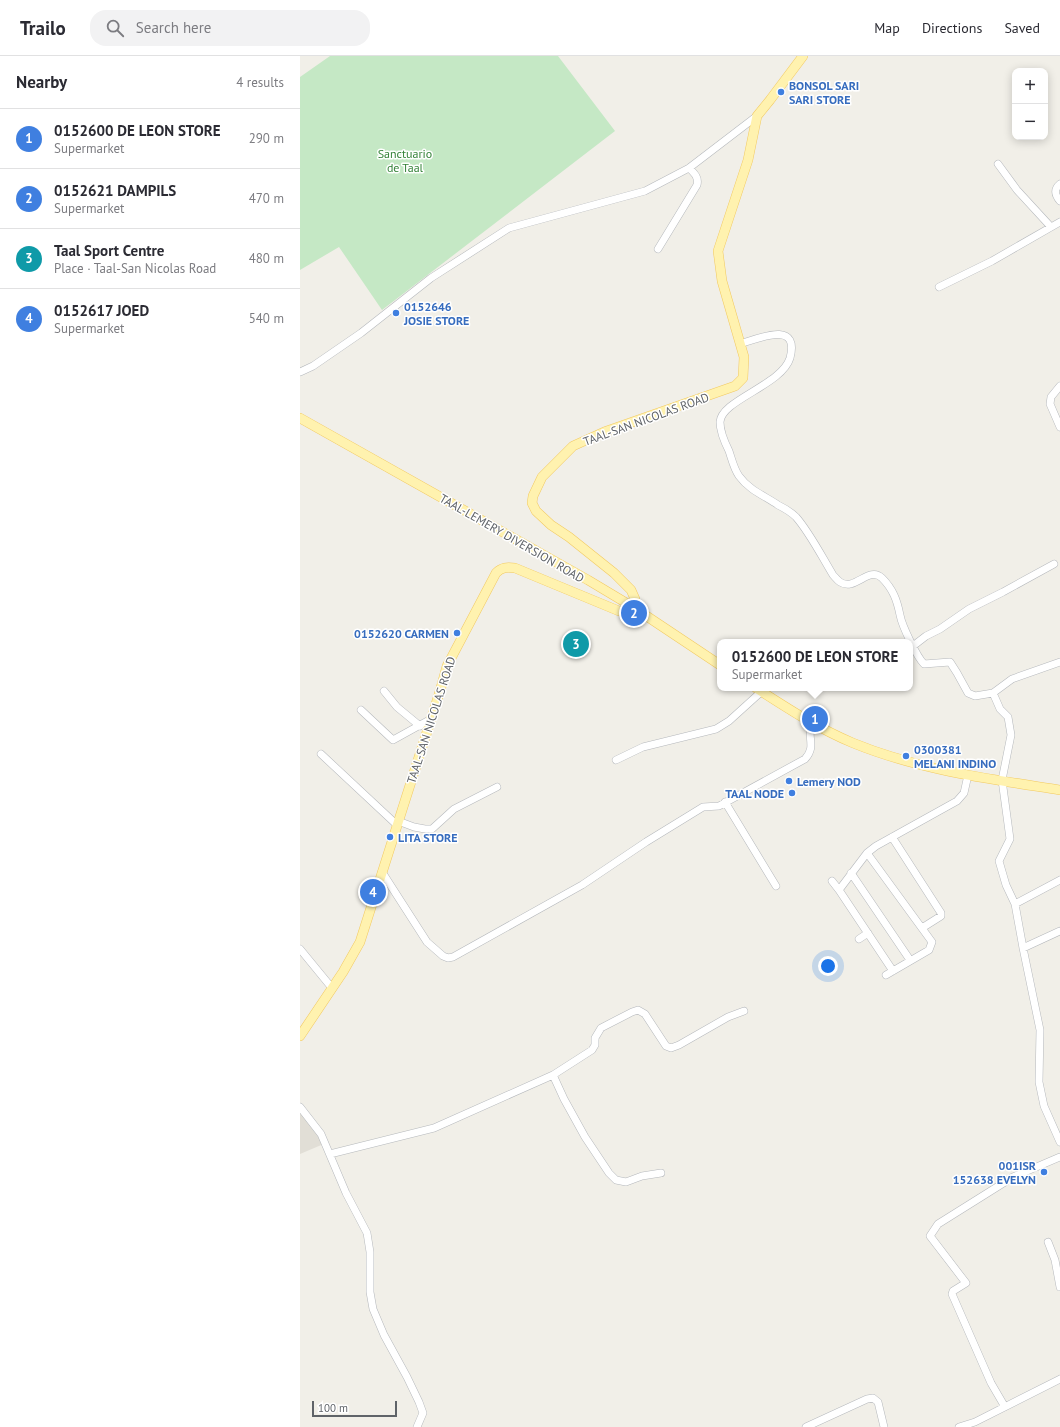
<!DOCTYPE html>
<html lang="en">
<head>
<meta charset="utf-8">
<style>
	:root { --surface:#fff; --page:#f2f2f3; --text:#2b2b33; --muted:#7c7c81; --line:#e1e1e2; --accent:#0b8043 }
	body { margin:0; font-family:"PT Sans",sans-serif; background:var(--page); color:var(--text) }
	.controls { position:absolute; right:12px; top:12px; display:grid; overflow:hidden; border-radius:8px; box-shadow:0 2px 10px #0003 }
	.controls button { width:36px; height:36px; display:grid; place-items:center; padding:0; border:0; border-bottom:1px solid var(--line); background:var(--surface); color:var(--text); font:20px sans-serif }
	.scale { position:absolute; left:12px; bottom:10px; width:85px; box-sizing:border-box; padding-left:4px; border:2px solid #5f6368; border-top:0; font-size:11px; line-height:14px; white-space:nowrap; color:#5f6368; -webkit-text-stroke:3px #fff; paint-order:stroke }
	.you { position:absolute; left:528px; top:910px; width:14px; height:14px; margin:-10px; border:3px solid #fff; border-radius:50%; background:#1a73e8; box-shadow:0 0 0 6px #1a73e833 }
	.badge { display:grid; place-items:center; width:26px; height:26px; border-radius:50%; background:var(--accent); color:#fff; font-size:13px; font-weight:700 }
	.pin { position:absolute; translate:-50% -50%; border:2px solid #fff; box-shadow:0 1px 4px #0006 }
	.popup { position:absolute; left:417px; top:583px; width:196px; height:52px; box-sizing:border-box; display:grid; place-content:center; border-radius:8px; background:var(--surface); filter:drop-shadow(0 1px 3px #0005); font-size:13px; white-space:nowrap; color:var(--muted) }
	.popup b { font-size:15px; color:var(--text) }
	.popup::after { content:''; position:absolute; left:50%; top:100%; margin-left:-8px; border:8px solid transparent; border-top-color:var(--surface) }
	.list { margin:0; padding:0; list-style:none }
	h2 { display:flex; justify-content:space-between; align-items:center; height:52px; margin:0; padding:0 16px; font-size:17px }
	h2 small { font-size:13px; font-weight:400; color:var(--muted) }
	.list li { display:grid; grid-template-columns:26px 1fr auto; gap:12px; align-items:center; box-sizing:border-box; height:60px; padding:0 16px; border-top:1px solid var(--line) }
	.list b { display:block; font-size:15px; white-space:nowrap }
	.list p { margin:0; font-size:13px; white-space:nowrap; color:var(--muted) }
	.list em { font-size:13px; font-style:normal; color:var(--muted) }
	.icon { flex:none; width:22px; height:22px; fill:none; stroke:currentColor; stroke-width:2; stroke-linecap:round; stroke-linejoin:round }
	.map { position:relative; flex:none; width:760px; height:1371px; overflow:hidden }
	header { display:flex; align-items:center; gap:24px; box-sizing:border-box; height:56px; padding:0 20px; background:var(--surface); border-bottom:1px solid var(--line) }
	header strong { font-size:19px }
	nav { display:flex; gap:22px; margin-inline-start:auto; font-size:14px }
	.search { width:280px; height:36px; background:var(--page); display:flex; align-items:center; gap:10px; box-sizing:border-box; padding:0 14px; border-radius:16px; color:var(--muted); font-size:15px }
	main { display:flex }
	aside { flex:1; background:var(--surface) }
	.map>svg:first-child { display:block }
	.education { fill:#e1ded6 }
	.green { fill:#c5e8c5 }
	.lines { fill:none; stroke-linecap:round; stroke-linejoin:round }
	.minor-casing { stroke:#b5b8bc; stroke-width:8 }
	.major-casing { stroke:#f2c960; stroke-width:10 }
	.minor { stroke:#fff; stroke-width:7 }
	.major { stroke:#fff2af; stroke-width:9 }
	.shop-dot { fill:#3f7fe0; stroke:#fff; stroke-width:1.5 }
	.labels { text-anchor:middle; dominant-baseline:central; stroke-width:3; stroke-linejoin:round; paint-order:stroke }
	.shop-label { font-size:12px; font-weight:bold; fill:#366cbe; stroke:#fff; text-anchor:start }
	.park-label { font-size:12px; fill:#348238; stroke:#fff }
	.street-label { font-size:12px; fill:#5f6368; stroke:#fff }
</style>
</head>
<body>
<header>
<strong>Trailo</strong>
<div class="search"><svg class="icon" aria-label="search" viewBox="0 0 24 24"><circle cx="10" cy="10" r="6"/><path d="M15 15l6 6"/></svg>Search here</div>
<nav><a>Map</a><a>Directions</a><a>Saved</a></nav>
</header>
<main>
<aside>
<h2>Nearby<small>4 results</small></h2>
<ul class="list">
<li><span class="badge" style="background:#3f7fe0">1</span><div><b>0152600 DE LEON STORE</b><p>Supermarket</p></div><em>290 m</em></li>
<li><span class="badge" style="background:#3f7fe0">2</span><div><b>0152621 DAMPILS</b><p>Supermarket</p></div><em>470 m</em></li>
<li><span class="badge" style="background:#0f9aa8">3</span><div><b>Taal Sport Centre</b><p>Place · Taal-San Nicolas Road</p></div><em>480 m</em></li>
<li><span class="badge" style="background:#3f7fe0">4</span><div><b>0152617 JOED</b><p>Supermarket</p></div><em>540 m</em></li>
</ul>
</aside>
<div class="map">
<svg width="760" height="1371" viewBox="0 0 760 1371">
	<rect width="100%" height="100%" fill="#f1efe8"/>
	<!-- education -->
	<path class="education" d="M0 1050 26 1087 0 1098Z"/>
	<!-- green -->
	<path class="green" d="M30 0H258L315 75 82 254 39 191 0 214V21Z"/>
	<g class="lines">
		<!-- minor casing -->
		<g class="minor-casing">
			<path id="minor" d="M698 108 717 134 751 171
				M760 128C753 134 755 139 760 145
				M358 193 397 129C399 121 394 117 389 112
				M639 231 692 205 760 166
				M440 288C459 282 500 264 490 302 482 329 421 344 420 366 420 376 425 387 429 395 432 404 434 413 439 420 449 434 465 440 478 449 484 452 491 456 496 461 510 477 522 501 533 519 535 521 537 524 540 526 555 536 569 509 582 522 593 533 597 544 600 559 602 570 617 601 624 608L650 606 657 617 668 637 675 640 693 637
				M0 316 13 310 61 277 131 222 209 172 345 135 389 112 457 60
				M760 330 751 341 750 348 760 371
				M613 590 626 580 640 573 669 553 703 536 754 508
				M760 606 712 623 693 637 700 653 708 661 711 679 702 724 710 783 699 805 706 829 715 848 723 892 740 974 739 1026 744 1050 760 1086
				M84 635 97 651 120 670
				M61 654 93 684 131 663
				M21 698 97 769
				M316 704 343 691 416 673 429 665 461 636
				M425 746 476 830
				M98 765 114 771 125 773H132L154 753 197 731
				M592 781 641 857V860L622 872
				M567 797 632 886 629 894 586 919
				M82 816 127 886 143 900 148 902 153 901 282 829 346 786 403 751 419 750 505 703C517 690 506 681 512 667
				M551 817 610 904
				M532 825 539 834 593 915
				M539 834 567 797 576 790 657 745 664 737 668 719
				M715 848 760 824
				M559 883 568 877
				M723 892 760 875
				M0 893 32 932
				M253 1019 292 994 295 989V982L301 972 332 956 338 954 345 958 366 990 371 992 379 989 428 961 444 955
				M0 1051 21 1078 46 1137 67 1177 70 1196V1236L73 1253 84 1279 107 1321 119 1346 123 1357 117 1371
				M30 1098 134 1072 253 1019 264 1043 285 1081 309 1117 316 1124 326 1126 342 1120 361 1117
				M748 1186 755 1204 760 1231
				M705 1351 691 1327 652 1238 653 1235 666 1227 630 1180 638 1168 713 1121 760 1101
				M506 1371 567 1343 573 1342 578 1346 584 1371
				M659 1371 675 1366 760 1323"/>
		</g>
		<!-- major casing -->
		<g class="major-casing">
			<path id="major" d="M0 362 288 524 333 551 420 609
				M456 632C487 652 519 673 553 687 619 714 690 723 760 734
				M0 980 43 916 60 886 140 635 147 610 196 517C202 511 207 511 215 512L319 555 325 556 333 551 335 543 331 534 314 517 269 481 251 469 236 455 232 447 233 440 242 421 273 390 304 376 435 330 443 322 444 301 422 225 418 195 448 104 457 60 470 44 503 0"/>
		</g>
		<!-- minor -->
		<use href="#minor" class="minor"/>
		<!-- major -->
		<use href="#major" class="major"/>
	</g>
	<!-- markers -->
	<g class="shop-dot">
		<circle cx="481" cy="36" r="4"/>
		<circle cx="96" cy="257" r="4"/>
		<circle cx="157" cy="577" r="4"/>
		<circle cx="606" cy="700" r="4"/>
		<circle cx="489" cy="725" r="4"/>
		<circle cx="492" cy="737" r="4"/>
		<circle cx="90" cy="781" r="4"/>
		<circle cx="744" cy="1116" r="4"/>
	</g>
	<g class="labels">
		<!-- shop labels -->
		<g class="shop-label">
			<text x="489" y="29">BONSOL SARI<tspan x="489" dy="14">SARI STORE</tspan></text>
			<text x="104" y="250">0152646<tspan x="104" dy="14">JOSIE STORE</tspan></text>
			<text x="149" y="577" text-anchor="end">0152620 CARMEN</text>
			<text x="614" y="693">0300381<tspan x="614" dy="14">MELANI INDINO</tspan></text>
			<text x="497" y="725">Lemery NOD</text>
			<text x="484" y="737" text-anchor="end">TAAL NODE</text>
			<text x="98" y="781">LITA STORE</text>
			<text x="736" y="1109" text-anchor="end">001ISR<tspan x="736" dy="14">152638 EVELYN</tspan></text>
		</g>
		<!-- park labels -->
		<g class="park-label">
			<text x="105" y="97">Sanctuario<tspan x="105" dy="14">de Taal</tspan></text>
		</g>
		<!-- street labels -->
		<g class="street-label">
			<text transform="translate(346 363) rotate(-20)">TAAL-SAN NICOLAS ROAD</text>
			<text transform="translate(212 482) rotate(30)">TAAL-LEMERY DIVERSION ROAD</text>
			<text transform="translate(131 664) rotate(-72)">TAAL-SAN NICOLAS ROAD</text>
		</g>
	</g>
</svg>
<div class="controls">
<button>+</button>
<button>−</button>
</div>
<div class="scale">100 m</div>
<div class="you"></div>
<div class="pin badge" style="left:515px;top:663px;background:#3f7fe0">1</div>
<div class="popup"><b>0152600 DE LEON STORE</b>Supermarket</div>
<div class="pin badge" style="left:334px;top:557px;background:#3f7fe0">2</div>
<div class="pin badge" style="left:276px;top:588px;background:#0f9aa8">3</div>
<div class="pin badge" style="left:73px;top:836px;background:#3f7fe0">4</div>
</div>
</main>
</body>
</html>
